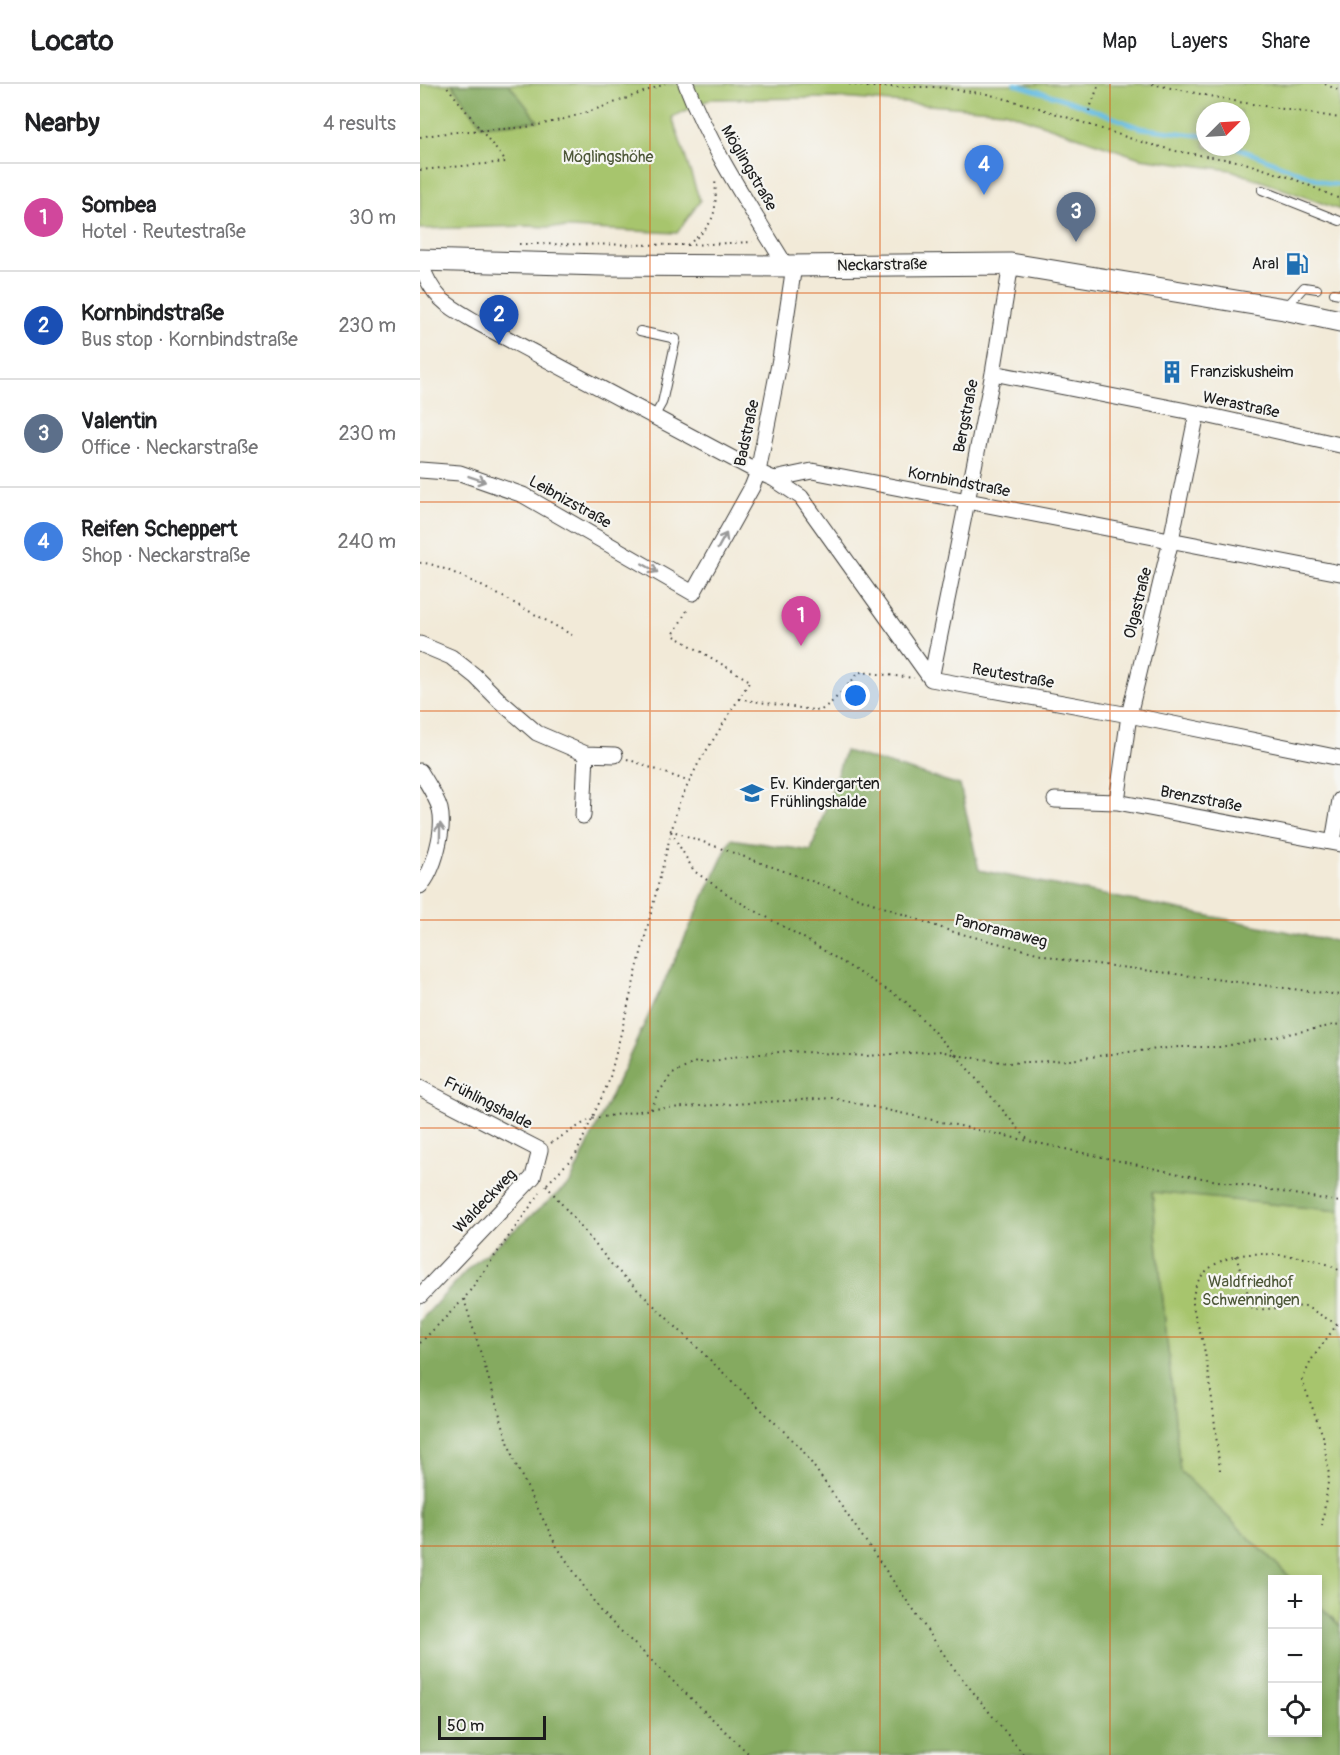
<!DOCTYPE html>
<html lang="en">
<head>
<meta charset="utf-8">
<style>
	:root { --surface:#fff; --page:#f2f2f2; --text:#202124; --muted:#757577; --line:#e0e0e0; --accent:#0f766e }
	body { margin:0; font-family:Pangolin,sans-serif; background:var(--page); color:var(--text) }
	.controls { position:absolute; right:18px; bottom:18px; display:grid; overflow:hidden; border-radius:0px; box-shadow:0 3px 9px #0003 }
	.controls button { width:54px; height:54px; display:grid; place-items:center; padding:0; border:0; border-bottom:2px solid var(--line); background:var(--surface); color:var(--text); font:30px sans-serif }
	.compass { position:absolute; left:776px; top:18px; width:54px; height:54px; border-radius:50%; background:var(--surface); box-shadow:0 3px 9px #0003; rotate:66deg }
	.scale { position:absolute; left:18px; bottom:15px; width:108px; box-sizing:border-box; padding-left:6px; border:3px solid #1c1c1c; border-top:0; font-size:16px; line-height:21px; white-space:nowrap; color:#1c1c1c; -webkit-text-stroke:4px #f6f6f2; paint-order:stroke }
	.you { position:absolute; left:436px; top:612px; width:21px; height:21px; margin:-15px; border:4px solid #fff; border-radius:50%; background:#1a73e8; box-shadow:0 0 0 9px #1a73e833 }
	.badge { display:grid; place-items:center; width:39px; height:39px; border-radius:50%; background:var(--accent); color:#fff; font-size:20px; font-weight:700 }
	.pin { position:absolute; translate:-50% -50px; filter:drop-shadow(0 2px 3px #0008) }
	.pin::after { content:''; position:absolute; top:32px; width:21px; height:18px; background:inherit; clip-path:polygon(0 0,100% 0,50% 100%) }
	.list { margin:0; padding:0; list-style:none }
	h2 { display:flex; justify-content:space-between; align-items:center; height:78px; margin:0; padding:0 24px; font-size:26px }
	h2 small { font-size:20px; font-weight:400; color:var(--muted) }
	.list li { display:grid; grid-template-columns:39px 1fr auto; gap:18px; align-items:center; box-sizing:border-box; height:108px; padding:0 24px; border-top:2px solid var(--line) }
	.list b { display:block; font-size:22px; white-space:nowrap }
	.list p { margin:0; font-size:20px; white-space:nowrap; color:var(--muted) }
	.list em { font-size:20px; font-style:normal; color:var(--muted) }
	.icon { flex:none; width:33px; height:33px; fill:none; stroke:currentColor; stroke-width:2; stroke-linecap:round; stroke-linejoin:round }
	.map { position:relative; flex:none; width:920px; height:1671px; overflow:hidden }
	header { display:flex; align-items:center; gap:36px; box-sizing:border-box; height:84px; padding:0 30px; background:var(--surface); border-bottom:2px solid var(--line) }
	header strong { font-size:28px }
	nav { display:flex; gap:33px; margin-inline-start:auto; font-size:21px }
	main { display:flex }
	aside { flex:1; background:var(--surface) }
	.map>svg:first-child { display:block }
	.green { fill:#a7c56d; stroke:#627044; stroke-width:1.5; fill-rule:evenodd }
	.forest { fill:#85aa60; stroke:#50633e; stroke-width:1.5 }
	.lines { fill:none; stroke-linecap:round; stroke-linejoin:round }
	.stream { stroke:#67bde4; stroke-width:4.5 }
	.lane-casing { stroke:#3c3b38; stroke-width:10 }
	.street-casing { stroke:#3c3b38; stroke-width:17 }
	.secondary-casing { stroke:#3c3b38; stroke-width:23 }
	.path { stroke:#3c3b38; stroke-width:2; stroke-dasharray:1.5 4.5; stroke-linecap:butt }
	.lane { stroke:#fff; stroke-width:8 }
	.street { stroke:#fff; stroke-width:15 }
	.secondary { stroke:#fff; stroke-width:21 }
	.oneway { stroke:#999 }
	.grid { fill:none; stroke:#de560d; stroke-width:1.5; stroke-opacity:0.55 }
	.labels { text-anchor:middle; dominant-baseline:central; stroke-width:4.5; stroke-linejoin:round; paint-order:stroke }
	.park-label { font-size:16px; fill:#4d5738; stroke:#f6f6f2 }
	.street-label { font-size:16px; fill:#1c1c1c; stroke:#f6f6f2 }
	.poi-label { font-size:16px; fill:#1c1c1c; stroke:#f6f6f2; text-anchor:start }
</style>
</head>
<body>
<header>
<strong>Locato</strong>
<nav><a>Map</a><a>Layers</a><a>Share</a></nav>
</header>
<main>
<aside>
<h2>Nearby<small>4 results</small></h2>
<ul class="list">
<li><span class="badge" style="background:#d1479c">1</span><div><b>Sombea</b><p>Hotel · Reutestraße</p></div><em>30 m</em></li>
<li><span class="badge" style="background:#1a4fb4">2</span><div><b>Kornbindstraße</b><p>Bus stop · Kornbindstraße</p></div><em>230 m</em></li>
<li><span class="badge" style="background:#5c6f8a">3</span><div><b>Valentin</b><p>Office · Neckarstraße</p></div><em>230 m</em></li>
<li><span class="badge" style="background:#3f7fe0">4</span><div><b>Reifen Scheppert</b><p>Shop · Neckarstraße</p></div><em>240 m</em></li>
</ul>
</aside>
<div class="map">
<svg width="920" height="1671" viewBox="0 0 920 1671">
	<rect width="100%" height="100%" fill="#f6f6f2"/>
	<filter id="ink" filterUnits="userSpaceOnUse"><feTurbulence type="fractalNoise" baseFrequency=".0167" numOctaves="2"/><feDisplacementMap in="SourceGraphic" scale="12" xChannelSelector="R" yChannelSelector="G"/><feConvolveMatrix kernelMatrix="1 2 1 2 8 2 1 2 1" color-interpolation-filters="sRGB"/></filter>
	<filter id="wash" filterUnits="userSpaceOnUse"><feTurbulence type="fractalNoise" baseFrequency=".008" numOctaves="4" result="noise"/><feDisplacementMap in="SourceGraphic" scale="24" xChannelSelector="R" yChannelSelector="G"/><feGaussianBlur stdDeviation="1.35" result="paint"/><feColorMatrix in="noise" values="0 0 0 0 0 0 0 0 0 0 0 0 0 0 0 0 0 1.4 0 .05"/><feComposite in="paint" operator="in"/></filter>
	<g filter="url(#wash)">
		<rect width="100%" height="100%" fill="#f2ead8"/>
		<!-- green -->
		<path class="green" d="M0 0H916L920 2V126L811 86 720 74 584 27 421 14 291 15 252 33 280 117 257 149 107 142 0 145ZM785 27H821V63H785Z
			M732 1107 920 1127V1542L898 1520V1496L872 1495 760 1388Z"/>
		<!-- forest -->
		<path class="forest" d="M32 0H89L118 37 62 42Z
			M425 667 540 701 559 786 920 858V1127L732 1108 760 1387 872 1495 852 1496V1648H898V1520L920 1542V1671H0V1237L49 1184 150 1099 311 755 391 767Z"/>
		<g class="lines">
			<!-- stream -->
			<path class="stream" d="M595 0 650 17 721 44 785 52
				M815 63 909 100 920 101"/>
		</g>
	</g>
	<g filter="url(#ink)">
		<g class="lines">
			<!-- lane casing -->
			<g class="lane-casing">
				<path id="lane" d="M842 106 920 137
					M914 209 920 210
					M867 222 884 203 897 205
					M220 247 256 255 242 319 234 333"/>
			</g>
			<!-- street casing -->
			<g class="street-casing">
				<path id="street" d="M266 0C291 65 330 123 366 182
					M0 178C13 215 25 220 58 239L338 388 354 395 381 413 511 595 709 631 920 674
					M573 289 777 329 920 361
					M0 386 40 389 103 411 273 509 332 403 338 388 360 275 374 182
					M354 395 392 387 920 489
					M0 560 31 573 55 592 80 617 117 649 166 670 163 732
					M511 595 573 289 591 180
					M166 670 195 671
					M0 687C7 699 16 712 20 725 25 746 14 787 0 802
					M635 716 697 718 920 760
					M697 718 709 631 751 456 777 329
					M913 758 920 716
					M0 1004 120 1066 113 1093 0 1212"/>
			</g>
			<!-- secondary casing -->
			<g class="secondary-casing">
				<path id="secondary" d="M0 176 183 181 366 182 591 180 864 225 920 237"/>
			</g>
			<!-- path -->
			<path class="path" d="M429 0 448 3H516L567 10 616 23 721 58 756 67 822 78 874 95 920 115
				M732 0 819 18 920 34
				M905 0 920 7
				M669 27 679 0
				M0 53C35 46 70 47 105 43 151 37 201 16 245 0
				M0 86 86 78 25 0
				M99 160 267 161 333 158
				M267 161C296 140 297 129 295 94
				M0 479C20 475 128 538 152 551
				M319 615 400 627 413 617 440 588 494 594
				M207 675 270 698
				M250 746 530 847 645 876 920 911
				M536 971 588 979 650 976 699 969 758 963H800L920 940
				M536 971 608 1056
				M231 1025 237 1011 251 991 276 978H290L312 973 369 967 446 972 521 967 536 971 485 917 382 853 316 816 274 787 250 746
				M131 1059 170 1035 231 1025 412 1014 764 1091 920 1118
				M127 1100 156 1070 189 997 258 721 278 680 330 597 253 551 269 523
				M126 1101 193 1182 381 1364 532 1582 604 1671
				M816 1172 833 1226 885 1222 920 1242
				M44 1215 94 1377 136 1461 181 1528 330 1671
				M0 1259 44 1215 120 1109
				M800 1386C795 1346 792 1304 784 1264 782 1250 772 1229 773 1215 775 1182 812 1168 841 1170 864 1171 901 1173 920 1187
				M902 1442 909 1391 903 1352 882 1296 892 1275 920 1236"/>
			<!-- lane -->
			<use href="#lane" class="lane"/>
			<!-- street -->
			<use href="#street" class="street"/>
			<!-- secondary -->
			<use href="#secondary" class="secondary"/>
		</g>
		<!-- one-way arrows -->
		<defs><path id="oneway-shaft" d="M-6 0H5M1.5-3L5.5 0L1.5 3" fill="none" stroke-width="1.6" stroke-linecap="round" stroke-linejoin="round" transform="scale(1.5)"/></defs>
		<g class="oneway">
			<use href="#oneway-shaft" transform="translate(57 395) rotate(19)"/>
			<use href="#oneway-shaft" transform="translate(302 457) rotate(-61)"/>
			<use href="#oneway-shaft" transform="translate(230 484) rotate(30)"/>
			<use href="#oneway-shaft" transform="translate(20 748) rotate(-89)"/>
		</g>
	</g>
	<!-- grid -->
	<path class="grid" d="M230 0V1671M460 0V1671M690 0V1671M0 209H920M0 418H920M0 627H920M0 836H920M0 1044H920M0 1253H920M0 1462H920"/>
	<!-- icons -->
	<defs>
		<g id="fuel-bare" transform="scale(1.8)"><path d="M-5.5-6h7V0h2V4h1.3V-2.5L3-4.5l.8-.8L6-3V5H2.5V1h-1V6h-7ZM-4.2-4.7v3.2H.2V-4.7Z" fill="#1f6fb2" stroke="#f6f6f2" stroke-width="2.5" paint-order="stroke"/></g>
		<g id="building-bare" transform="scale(1.8)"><path d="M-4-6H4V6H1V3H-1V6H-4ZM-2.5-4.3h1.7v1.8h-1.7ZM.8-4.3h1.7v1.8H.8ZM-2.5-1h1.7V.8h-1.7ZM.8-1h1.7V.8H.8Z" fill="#1f6fb2" stroke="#f6f6f2" stroke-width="2.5" paint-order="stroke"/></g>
		<g id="school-bare" transform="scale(1.8)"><path d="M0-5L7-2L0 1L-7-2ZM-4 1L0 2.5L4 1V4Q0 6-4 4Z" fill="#1f6fb2" stroke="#f6f6f2" stroke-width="2.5" paint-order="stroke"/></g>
	</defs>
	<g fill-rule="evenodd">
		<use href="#fuel-bare" x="877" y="180"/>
		<use href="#building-bare" x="752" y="288"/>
		<use href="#school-bare" x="332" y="709"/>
	</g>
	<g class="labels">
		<!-- park labels -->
		<g class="park-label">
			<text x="188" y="73">Möglingshöhe</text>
			<text x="831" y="1198">Waldfriedhof<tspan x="831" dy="18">Schwenningen</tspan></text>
		</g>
		<!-- street labels -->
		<g class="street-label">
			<text transform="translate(329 84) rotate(60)">Möglingstraße</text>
			<text transform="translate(462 181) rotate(-1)">Neckarstraße</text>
			<text transform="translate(821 321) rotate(12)">Werastraße</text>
			<text transform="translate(546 332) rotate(-79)">Bergstraße</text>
			<text transform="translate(327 349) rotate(-78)">Badstraße</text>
			<text transform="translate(539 398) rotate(11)">Kornbindstraße</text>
			<text transform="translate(150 418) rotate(29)">Leibnizstraße</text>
			<text transform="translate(718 519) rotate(-76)">Olgastraße</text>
			<text transform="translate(593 592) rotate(10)">Reutestraße</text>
			<text transform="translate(781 715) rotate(11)">Brenzstraße</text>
			<text transform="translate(581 847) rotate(14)">Panoramaweg</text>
			<text transform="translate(68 1019) rotate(27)">Frühlingshalde</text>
			<text transform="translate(65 1117) rotate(-46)">Waldeckweg</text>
		</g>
		<!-- poi labels -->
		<g class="poi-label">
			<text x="859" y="180" text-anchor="end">Aral</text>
			<text x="770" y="288">Franziskusheim</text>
			<text x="350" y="700">Ev. Kindergarten<tspan x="350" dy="18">Frühlingshalde</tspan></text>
		</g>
	</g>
</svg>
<div class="controls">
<button>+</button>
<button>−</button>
<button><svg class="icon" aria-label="locate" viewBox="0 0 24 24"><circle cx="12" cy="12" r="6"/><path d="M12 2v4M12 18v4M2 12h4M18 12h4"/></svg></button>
</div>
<svg class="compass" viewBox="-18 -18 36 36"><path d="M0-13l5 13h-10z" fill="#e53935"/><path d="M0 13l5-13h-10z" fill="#757577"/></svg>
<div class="scale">50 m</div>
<div class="you"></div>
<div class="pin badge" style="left:381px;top:562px;background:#d1479c">1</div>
<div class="pin badge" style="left:79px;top:261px;background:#1a4fb4">2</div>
<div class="pin badge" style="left:656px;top:158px;background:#5c6f8a">3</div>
<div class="pin badge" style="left:564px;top:111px;background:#3f7fe0">4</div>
</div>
</main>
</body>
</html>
